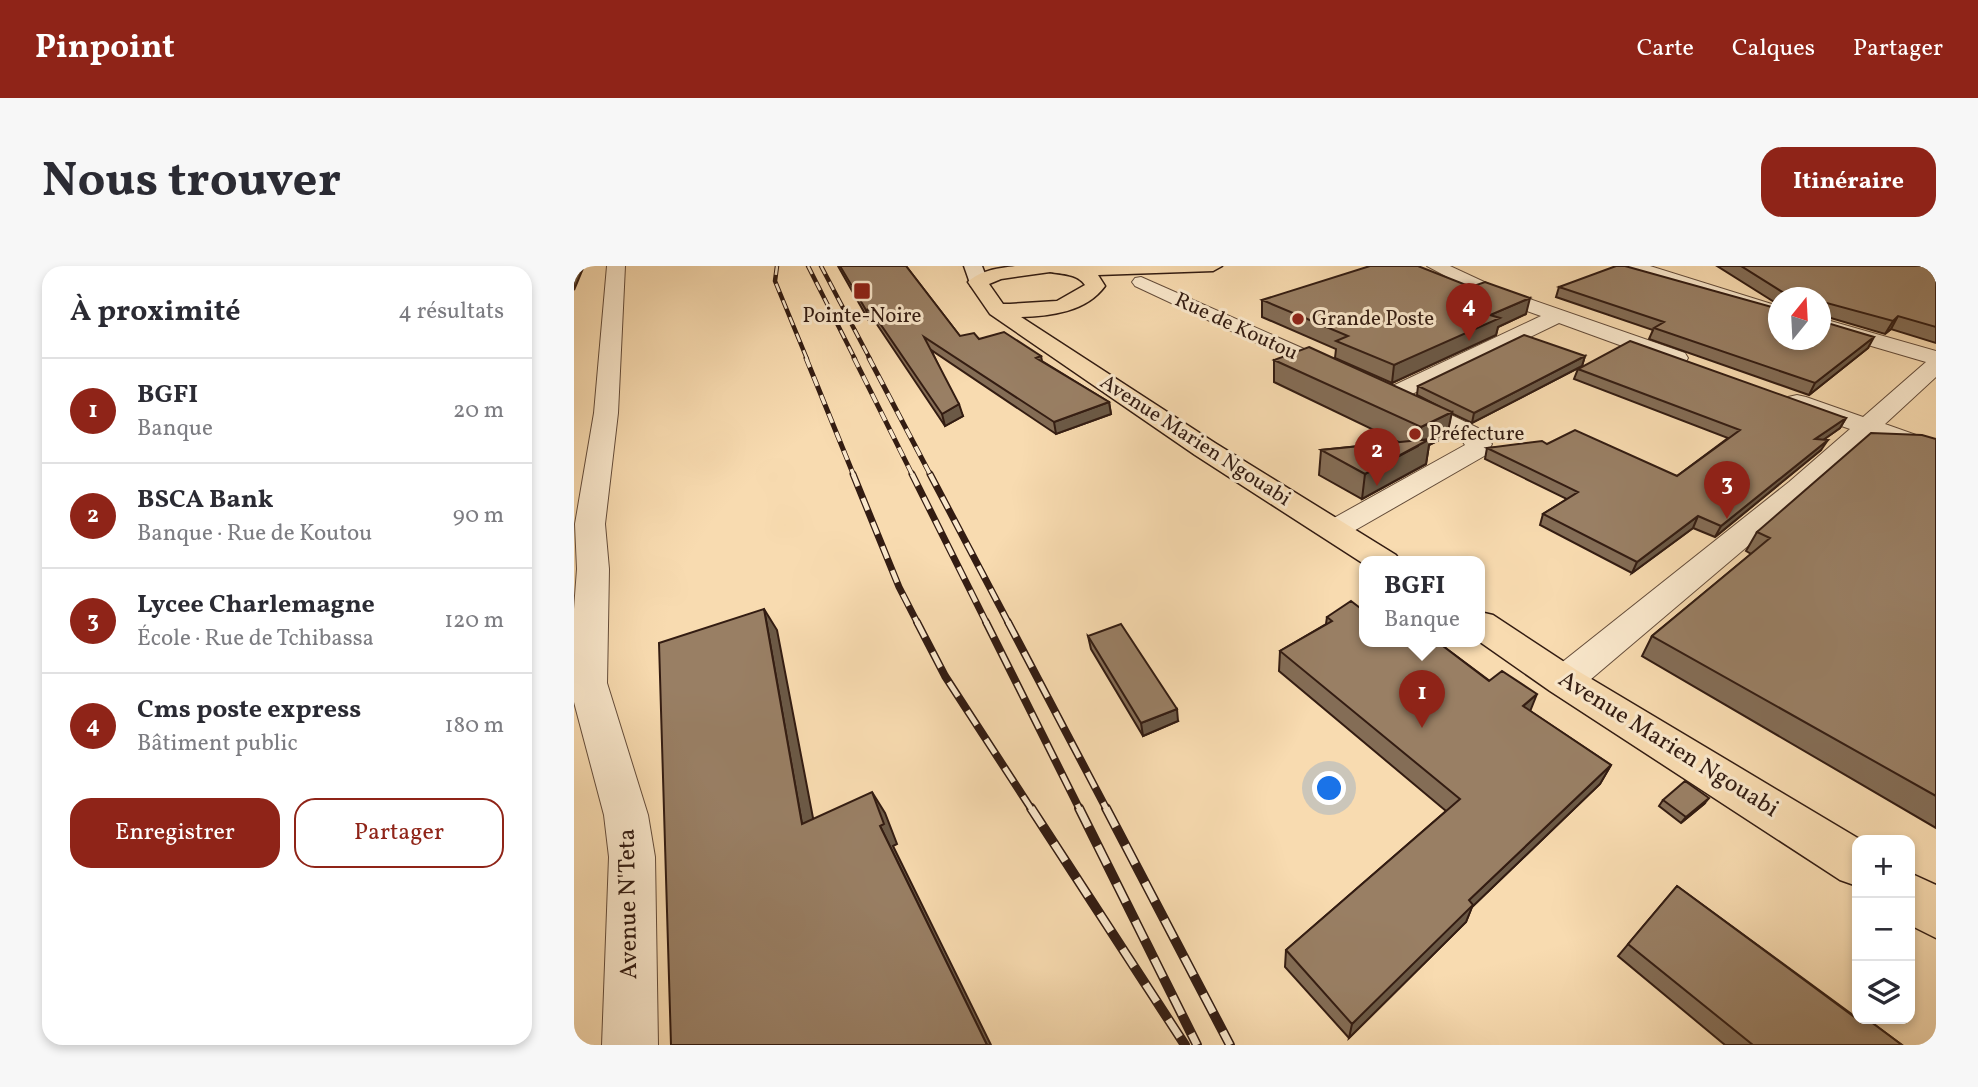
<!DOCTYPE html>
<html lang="fr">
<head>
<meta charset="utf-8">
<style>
	:root { --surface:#fff; --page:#f7f7f7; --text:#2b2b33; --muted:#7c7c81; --line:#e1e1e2; --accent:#8f2418 }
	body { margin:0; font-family:Vollkorn,serif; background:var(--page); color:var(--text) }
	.controls { position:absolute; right:21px; bottom:21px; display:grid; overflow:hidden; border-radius:14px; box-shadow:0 4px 10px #0003 }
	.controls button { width:63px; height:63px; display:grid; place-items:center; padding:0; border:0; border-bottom:2px solid var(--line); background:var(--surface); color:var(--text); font:35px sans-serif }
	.compass { position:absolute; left:1194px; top:21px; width:63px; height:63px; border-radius:50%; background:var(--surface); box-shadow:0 4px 10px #0003; rotate:18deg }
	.you { position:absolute; left:756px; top:523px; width:24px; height:24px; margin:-18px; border:5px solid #fff; border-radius:50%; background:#1a73e8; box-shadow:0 0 0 10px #1a73e833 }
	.badge { display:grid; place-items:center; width:46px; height:46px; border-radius:50%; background:var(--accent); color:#fff; font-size:23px; font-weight:700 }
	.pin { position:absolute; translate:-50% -58px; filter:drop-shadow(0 2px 4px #0008) }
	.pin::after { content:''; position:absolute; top:37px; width:24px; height:21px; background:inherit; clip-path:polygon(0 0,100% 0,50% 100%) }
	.popup { position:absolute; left:785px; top:290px; width:126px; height:91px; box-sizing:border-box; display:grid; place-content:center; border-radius:14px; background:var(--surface); filter:drop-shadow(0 2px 5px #0005); font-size:23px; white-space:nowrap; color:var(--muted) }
	.popup b { font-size:26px; color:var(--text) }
	.popup::after { content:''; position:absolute; left:50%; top:100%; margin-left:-14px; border:14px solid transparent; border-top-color:var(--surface) }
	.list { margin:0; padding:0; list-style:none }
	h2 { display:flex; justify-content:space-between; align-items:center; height:91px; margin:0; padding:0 28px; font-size:30px }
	h2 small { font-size:23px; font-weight:400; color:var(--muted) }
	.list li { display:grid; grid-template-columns:46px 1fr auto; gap:21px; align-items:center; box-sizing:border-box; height:105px; padding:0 28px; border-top:2px solid var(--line) }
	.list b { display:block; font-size:26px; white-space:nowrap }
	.list p { margin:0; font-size:23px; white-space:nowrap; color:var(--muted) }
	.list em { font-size:23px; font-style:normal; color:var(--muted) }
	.actions { display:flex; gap:14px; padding:21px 28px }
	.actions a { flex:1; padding:16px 0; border:2px solid var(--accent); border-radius:21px; text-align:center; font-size:24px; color:var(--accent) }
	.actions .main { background:var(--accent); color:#fff }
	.icon { flex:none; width:38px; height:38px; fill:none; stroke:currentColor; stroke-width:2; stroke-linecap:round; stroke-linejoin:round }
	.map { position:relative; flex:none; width:1362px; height:779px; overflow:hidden; border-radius:21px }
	header { display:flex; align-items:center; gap:42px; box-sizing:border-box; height:98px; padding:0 35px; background:var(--accent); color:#fff }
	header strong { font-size:33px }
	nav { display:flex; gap:38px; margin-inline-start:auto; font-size:24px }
	.intro { display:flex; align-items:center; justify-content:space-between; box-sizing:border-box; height:168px; padding:0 42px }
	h1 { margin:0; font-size:49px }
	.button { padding:18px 32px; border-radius:21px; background:var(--accent); color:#fff; font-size:24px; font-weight:700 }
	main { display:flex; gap:42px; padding:0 42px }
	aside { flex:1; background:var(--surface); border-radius:21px; box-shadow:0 4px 10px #0003 }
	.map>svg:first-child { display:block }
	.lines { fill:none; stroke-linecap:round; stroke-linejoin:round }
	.street-casing { stroke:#644c3a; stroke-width:2 }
	.secondary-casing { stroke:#331c12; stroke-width:3 }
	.primary-casing { stroke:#331c12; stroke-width:3 }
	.street { fill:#fae8cc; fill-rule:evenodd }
	.secondary { fill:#fae8cc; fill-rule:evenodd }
	.primary { fill:#f8dbb0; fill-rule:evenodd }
	.rail-far4-casing { stroke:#331c12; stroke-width:4.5 }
	.rail-far3-casing { stroke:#331c12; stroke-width:5 }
	.rail-far2-casing { stroke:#331c12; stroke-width:7 }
	.rail-far1-casing { stroke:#331c12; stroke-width:8 }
	.rail-casing { stroke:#331c12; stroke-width:10 }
	.rail-far4 { stroke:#fae8cc; stroke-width:2.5; stroke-dasharray:9; stroke-linecap:butt }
	.rail-far3 { stroke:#fae8cc; stroke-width:3.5; stroke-dasharray:10; stroke-linecap:butt }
	.rail-far2 { stroke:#fae8cc; stroke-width:4.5; stroke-dasharray:13; stroke-linecap:butt }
	.rail-far1 { stroke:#fae8cc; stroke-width:5; stroke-dasharray:17; stroke-linecap:butt }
	.rail { stroke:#fae8cc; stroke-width:7; stroke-dasharray:21; stroke-linecap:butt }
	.wall { fill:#846d56; stroke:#331c12; stroke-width:2 }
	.shaded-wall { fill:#6b5946; stroke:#331c12; stroke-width:2 }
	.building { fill:#997f64; stroke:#331c12; stroke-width:2 }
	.poi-dot { fill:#8f2418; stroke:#fae8cc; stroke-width:2.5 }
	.labels { text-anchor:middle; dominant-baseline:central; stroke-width:6; stroke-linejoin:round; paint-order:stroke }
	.far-poi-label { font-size:21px; fill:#331c12; stroke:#fae8cc; text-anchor:start }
	.far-street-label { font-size:21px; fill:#331c12; stroke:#fae8cc }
	.street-label { font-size:24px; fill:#331c12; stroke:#fae8cc }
</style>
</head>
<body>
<header>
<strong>Pinpoint</strong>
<nav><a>Carte</a><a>Calques</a><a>Partager</a></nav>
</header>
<div class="intro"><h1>Nous trouver</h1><a class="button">Itinéraire</a></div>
<main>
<aside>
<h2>À proximité<small>4 résultats</small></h2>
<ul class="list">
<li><span class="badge">1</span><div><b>BGFI</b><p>Banque</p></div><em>20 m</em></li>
<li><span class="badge">2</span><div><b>BSCA Bank</b><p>Banque · Rue de Koutou</p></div><em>90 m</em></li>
<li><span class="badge">3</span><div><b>Lycee Charlemagne</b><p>École · Rue de Tchibassa</p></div><em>120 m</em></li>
<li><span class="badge">4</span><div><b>Cms poste express</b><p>Bâtiment public</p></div><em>180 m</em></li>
</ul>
<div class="actions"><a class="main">Enregistrer</a><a>Partager</a></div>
</aside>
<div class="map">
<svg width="1362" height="779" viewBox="0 0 1362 779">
	<rect width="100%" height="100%" fill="#f8dbb0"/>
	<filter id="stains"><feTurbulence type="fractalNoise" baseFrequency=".00286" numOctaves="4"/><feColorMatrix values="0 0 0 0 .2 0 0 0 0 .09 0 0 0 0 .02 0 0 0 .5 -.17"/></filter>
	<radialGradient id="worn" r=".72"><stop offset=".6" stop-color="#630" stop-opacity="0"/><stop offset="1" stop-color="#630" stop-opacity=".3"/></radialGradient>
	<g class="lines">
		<!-- street casing -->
		<g class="street-casing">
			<path id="street" d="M33 0H51L44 147 31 258 35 303 33 417 74 549 81 591 84 779H28L35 591 30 549 0 436V343L3 303 1 258 20 147Z
				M853 0H876L921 21 1111 87 1114 92 1111 97H1095L985 57 836 129 904 162 918 178 912 189 771 270 760 273 749 270 745 264 749 258 891 179 886 172 810 134 806 129 810 124 967 50 907 29Z
				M1049 0H1076L1204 40V52L1052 4Z
				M567 11 771 101 774 106 771 111H755L561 20 558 16 561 12Z
				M1246 52 1362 85V111L1311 158 1362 176V193L1297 171 1235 228 1003 425 990 429 977 425 971 415 977 405 1215 216 1276 163 1214 141 1211 136 1214 131 1223 129 1232 131 1289 151 1352 96 1246 65Z"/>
		</g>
		<!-- secondary casing -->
		<g class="secondary-casing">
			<path id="secondary" d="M390 0H408L414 16 411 20H397Z"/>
		</g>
		<!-- primary casing -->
		<g class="primary-casing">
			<path id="primary" d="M441 0H648L639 5 524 9 531 20C512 46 477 50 447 51L641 177 822 289 827 296H790V298L621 189 416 48 394 16C406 4 426 2 441 0ZM476 6C488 8 504 8 511 19L483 35 436 38H429L415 18 427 13Z
				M906 346 919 349 1004 405 1287 574H1283V620L1266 614 976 425 906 376Z
				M1336 607 1362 619V672L1336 659Z"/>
		</g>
		<!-- street -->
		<use href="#street" class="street"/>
		<!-- secondary -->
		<use href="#secondary" class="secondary"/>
		<!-- primary -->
		<use href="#primary" class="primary"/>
		<!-- rail-far4 casing -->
		<g class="rail-far4-casing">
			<path id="rail-far4" d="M203 0 201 15 233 93
				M234 0 281 93
				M247 0 296 93"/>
		</g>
		<!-- rail-far3 casing -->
		<g class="rail-far3-casing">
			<path id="rail-far3" d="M232 92 280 210
				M280 92 339 210
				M295 92 357 210"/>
		</g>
		<!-- rail-far2 casing -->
		<g class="rail-far2-casing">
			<path id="rail-far2" d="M279 208 325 321 344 358
				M338 208 413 358
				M356 208 435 358"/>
		</g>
		<!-- rail-far1 casing -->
		<g class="rail-far1-casing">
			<path id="rail-far1" d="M343 356 371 410 458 544
				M412 356 506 544
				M434 356 533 544"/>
		</g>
		<!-- rail casing -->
		<g class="rail-casing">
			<path id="rail" d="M457 542 611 779
				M505 542 623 779
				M532 542 656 779"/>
		</g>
		<!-- rail-far4 -->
		<use href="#rail-far4" class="rail-far4"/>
		<!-- rail-far3 -->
		<use href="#rail-far3" class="rail-far3"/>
		<!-- rail-far2 -->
		<use href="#rail-far2" class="rail-far2"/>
		<!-- rail-far1 -->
		<use href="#rail-far1" class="rail-far1"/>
		<!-- rail -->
		<use href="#rail" class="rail"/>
	</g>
	<!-- wall -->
	<path class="wall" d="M264 0H332L386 70 405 73 467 90 468 95 535 136 537 148 482 168 357 84 389 150 371 160 300 54 295 55Z
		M1143 0H1362V77L1317 63 1311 68 1250 50 1248 56 1294 82 1235 129 1075 73 1079 64 982 31 985 21 1247 74V32H1205V39Z
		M688 34 952 48 924 61 922 69 818 117 761 92 762 83 688 51Z
		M1011 90 1008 100 898 157 877 147 873 170 855 179 852 198 788 233 745 209 747 184 825 176 700 116V94L866 141 843 129 844 120Z
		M1004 103 1272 152 1266 162 1249 174 1247 184 1141 271 1119 262 1058 307 966 259 969 248 993 233 911 193 913 182 973 178 1103 210 1154 172 1000 113Z
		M1362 173V562L1068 390 1078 370 1177 288 1172 285 1183 266Z
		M790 345 865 377 956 445 1037 499 1026 518 898 641 892 656 775 772 711 701 712 684 872 545 705 405 706 385 752 358 753 351Z
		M514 370 604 455 569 470 517 383Z
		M1089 534 1130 538 1107 557 1085 540Z
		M1103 620 1283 752V753H1293L1328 779H1151L1044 690Z"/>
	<!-- shaded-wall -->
	<path class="shaded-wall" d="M0 0H10L0 24Z
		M956 32 952 48 924 61 922 69 818 117 820 99 916 49Z
		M296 43 300 54 295 55 292 44Z
		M1324 50 1317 63 1311 68 1319 55Z
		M1300 71 1294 82 1235 129 1241 117Z
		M1011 90 1008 100 898 157 900 147Z
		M535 136 537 148 482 168 480 156Z
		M385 138 389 150 371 160 368 148Z
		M878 146 873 170 855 179 852 198 788 233 791 208 844 180 847 161Z
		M1272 152 1266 162 1235 184 1241 173Z
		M1254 174 1247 184 1141 271 1147 260Z
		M1124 250 1119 262 1058 307 1063 296Z
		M190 343 203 364 244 578 228 558Z
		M963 428 955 448 949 440Z
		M603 443 604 455 569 470 567 457Z
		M1037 499 1026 518 898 641 892 656 775 772 778 758 895 634Z
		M298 526 311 547 323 578 319 580 417 779H413L306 560Z
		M1135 532 1130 538 1107 557 1112 551Z"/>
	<!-- building -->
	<path class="building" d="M266 0H332L386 70 400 67 405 73 430 66 467 90 462 92 535 136 480 156 350 71 385 138 368 148 296 43 292 44Z
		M796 0H844L897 21 911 16 956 32 916 49 926 52 820 99 762 75 774 70 688 34Z
		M1042 0H1051L1205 43V74H1247V55L1300 71 1241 117 1080 62 1090 56 985 21Z
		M1167 0H1362V61L1324 50 1319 55 1253 37 1250 39V51L1247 49V32H1218Z
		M950 69 1011 90 900 147 844 120Z
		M1056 75 1272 152 1241 173 1254 174 1147 260 1124 250 1063 296 969 248 1004 226 913 182 968 175 973 178 1001 164 1103 210 1166 164 1004 103Z
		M735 81 878 146 847 161 700 94Z
		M1297 167 1348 169 1362 173V530L1078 370 1196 272 1183 266Z
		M856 173 791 208 747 184Z
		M777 335 790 345V376H865V377L915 415 928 405 963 428 949 440 1037 499 895 634 899 639 778 758 712 684 886 533 706 385 758 355 753 351Z
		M190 343 228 558 298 526 310 558 306 560 413 779H97L85 377Z
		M547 358 603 443 567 457 514 370Z
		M1111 515 1135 532 1112 551 1089 534Z
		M1103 620 1283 753 1285 754V753H1293L1328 779H1179L1054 678Z"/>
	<!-- markers -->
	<g class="poi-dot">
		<rect x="279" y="16" width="18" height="18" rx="3.5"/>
		<circle cx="724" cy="53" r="7"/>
		<circle cx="841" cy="168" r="7"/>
	</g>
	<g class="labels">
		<!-- far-poi labels -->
		<g class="far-poi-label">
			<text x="288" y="50" text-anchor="middle">Pointe-Noire</text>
			<text x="738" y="53">Grande Poste</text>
			<text x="855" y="168">Préfecture</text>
		</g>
		<!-- far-street labels -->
		<g class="far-street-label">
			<text transform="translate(662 61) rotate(25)">Rue de Koutou</text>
			<text transform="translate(621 175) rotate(33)">Avenue Marien Ngouabi</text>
		</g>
		<!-- street labels -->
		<g class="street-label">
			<text transform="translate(1094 479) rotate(32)">Avenue Marien Ngouabi</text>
			<text transform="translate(55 638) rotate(-91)">Avenue N'Teta</text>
		</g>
	</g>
	<rect width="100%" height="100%" filter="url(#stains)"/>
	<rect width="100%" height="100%" fill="url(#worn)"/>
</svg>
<div class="controls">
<button>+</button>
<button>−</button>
<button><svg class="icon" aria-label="layers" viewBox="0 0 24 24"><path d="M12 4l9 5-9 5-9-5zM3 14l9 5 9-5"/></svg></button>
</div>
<svg class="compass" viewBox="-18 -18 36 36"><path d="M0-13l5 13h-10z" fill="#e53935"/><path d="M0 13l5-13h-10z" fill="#7c7c81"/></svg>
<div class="you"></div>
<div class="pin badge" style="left:848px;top:462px">1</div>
<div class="popup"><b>BGFI</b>Banque</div>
<div class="pin badge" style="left:803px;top:220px">2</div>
<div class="pin badge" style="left:1153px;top:253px">3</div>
<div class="pin badge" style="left:895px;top:75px">4</div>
</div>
</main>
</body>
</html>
